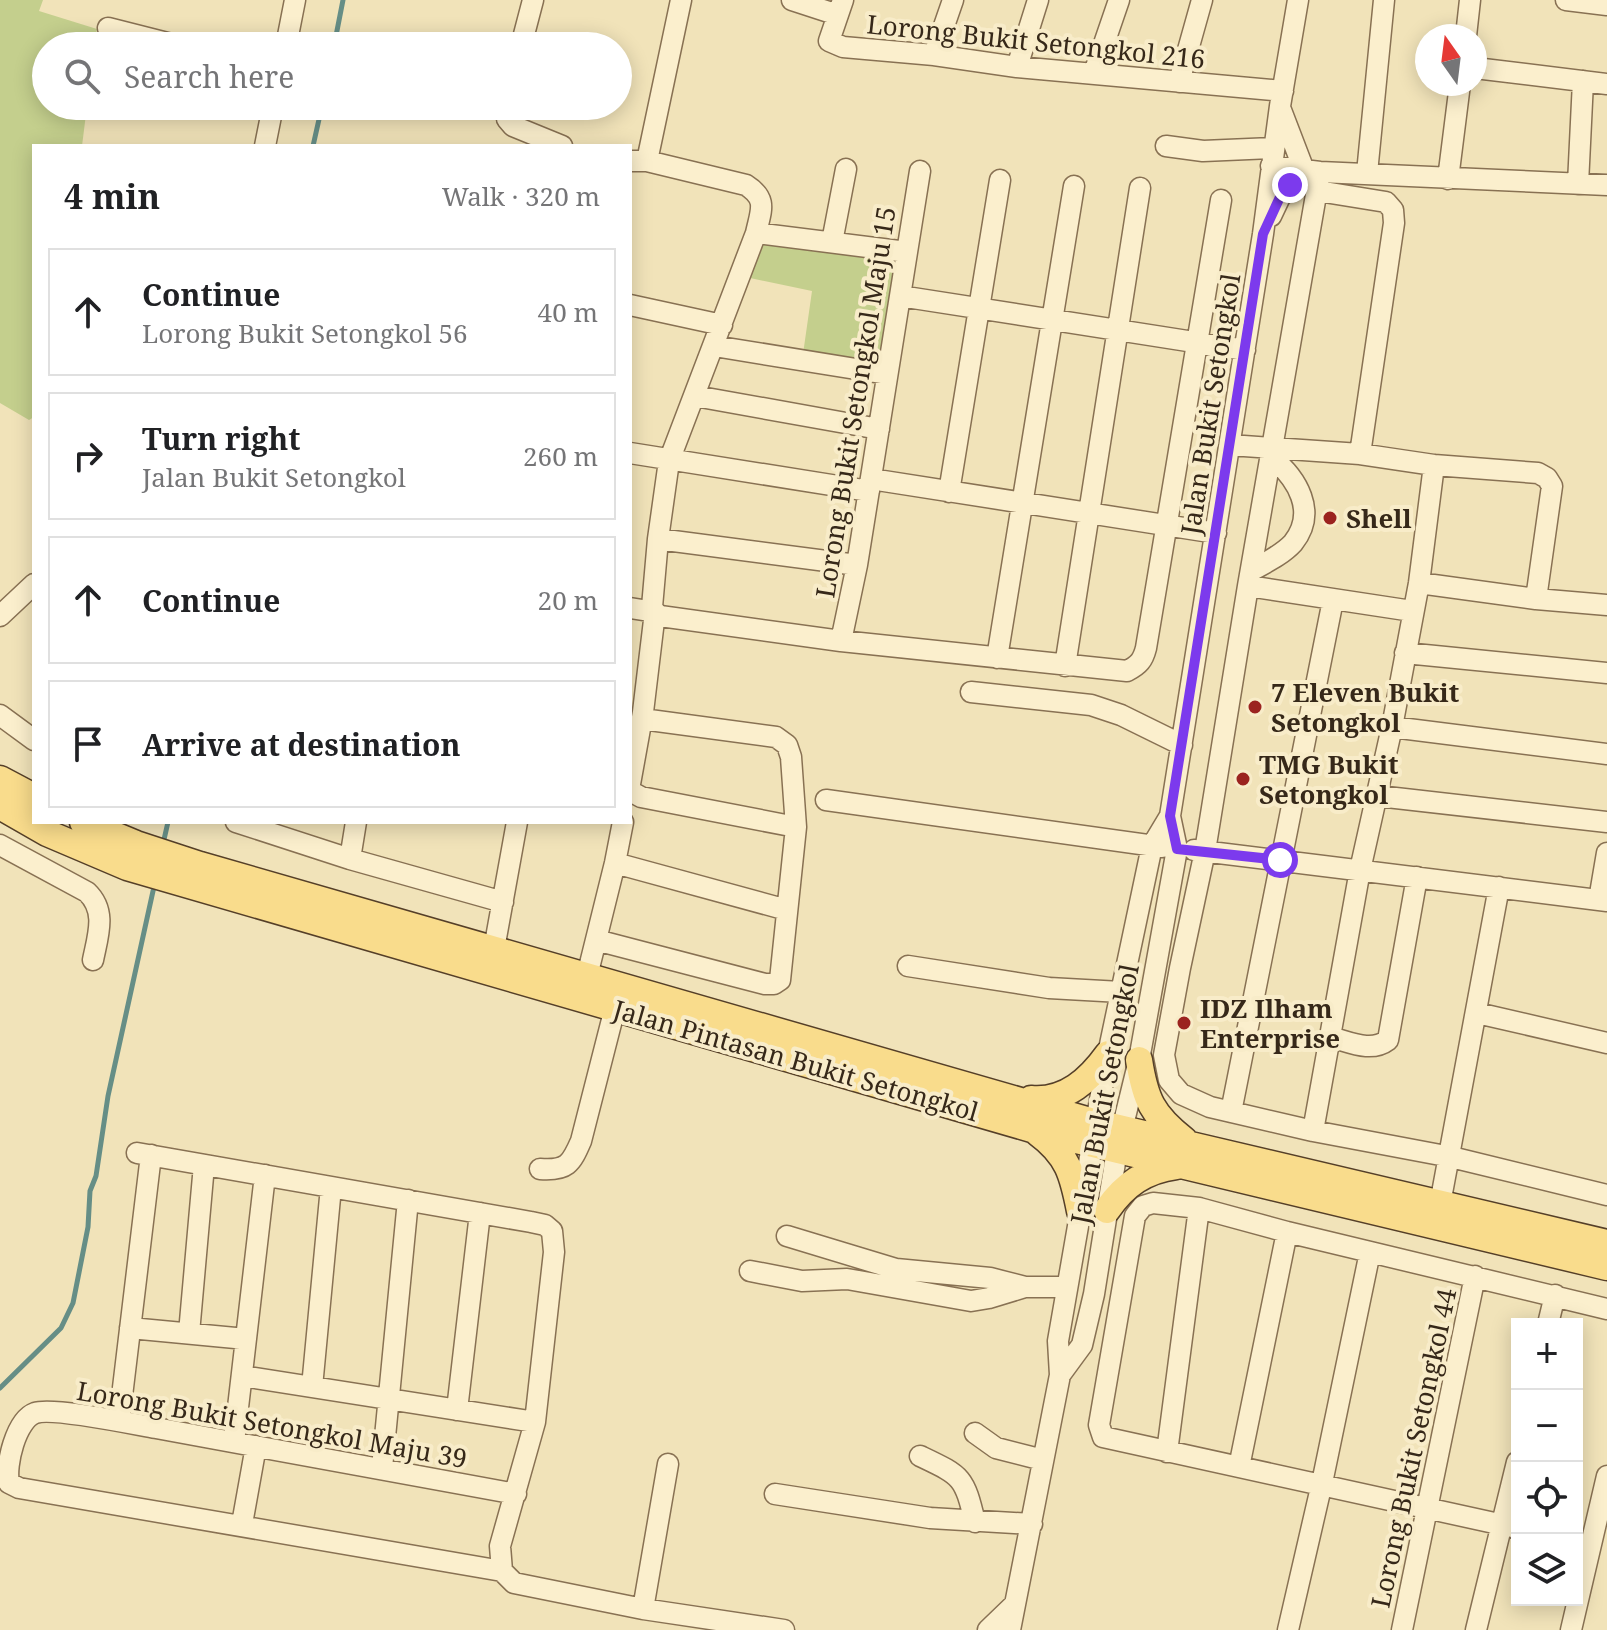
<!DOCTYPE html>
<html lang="en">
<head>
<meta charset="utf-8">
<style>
	:root { --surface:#fff; --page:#f2f2f2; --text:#202124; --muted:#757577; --line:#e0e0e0 }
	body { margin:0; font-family:"Noto Serif",serif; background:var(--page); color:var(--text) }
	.controls { position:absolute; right:24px; bottom:24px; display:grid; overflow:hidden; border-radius:0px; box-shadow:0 4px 20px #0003 }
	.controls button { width:72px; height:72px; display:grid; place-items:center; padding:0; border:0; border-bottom:2px solid var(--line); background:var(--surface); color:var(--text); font:40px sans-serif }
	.compass { position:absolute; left:1415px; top:24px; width:72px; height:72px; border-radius:50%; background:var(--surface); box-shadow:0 4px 20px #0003; rotate:346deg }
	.stop { position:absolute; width:24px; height:24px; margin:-18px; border:6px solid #7c3aed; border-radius:50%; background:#fff }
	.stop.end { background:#7c3aed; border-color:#fff; box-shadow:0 2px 8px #0008 }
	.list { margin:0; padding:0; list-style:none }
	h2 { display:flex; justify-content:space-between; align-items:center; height:104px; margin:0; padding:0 32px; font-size:34px }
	h2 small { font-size:26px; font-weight:400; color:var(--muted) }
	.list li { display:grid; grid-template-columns:52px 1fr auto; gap:24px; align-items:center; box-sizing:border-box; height:128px; margin:0 16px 16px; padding:0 16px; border:2px solid var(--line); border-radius:0px }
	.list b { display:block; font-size:30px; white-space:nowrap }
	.list p { margin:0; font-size:26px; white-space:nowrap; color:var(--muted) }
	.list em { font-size:26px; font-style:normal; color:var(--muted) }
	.icon { flex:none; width:44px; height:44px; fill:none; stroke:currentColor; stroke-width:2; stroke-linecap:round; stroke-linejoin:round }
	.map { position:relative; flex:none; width:1607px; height:1630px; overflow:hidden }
	.search { position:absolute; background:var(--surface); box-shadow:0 4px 20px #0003; left:32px; top:32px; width:600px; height:88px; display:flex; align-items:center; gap:20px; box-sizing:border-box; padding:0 28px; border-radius:44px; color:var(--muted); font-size:30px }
	.panel { position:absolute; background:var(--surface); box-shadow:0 4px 20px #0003; left:32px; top:144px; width:600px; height:680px; border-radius:0px }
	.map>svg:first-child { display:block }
	.green { fill:#c4cf8d }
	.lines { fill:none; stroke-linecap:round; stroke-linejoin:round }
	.stream { stroke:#668e86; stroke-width:5 }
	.minor-casing { stroke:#887153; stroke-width:23 }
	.major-casing { stroke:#553f28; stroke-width:29 }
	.minor { stroke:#fbefcd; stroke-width:20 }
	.major { stroke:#f9dc8c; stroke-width:26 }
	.route { stroke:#7c3aed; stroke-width:10 }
	.poi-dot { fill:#9b231f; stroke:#f8ecc9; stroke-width:3 }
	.labels { text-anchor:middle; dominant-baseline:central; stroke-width:8; stroke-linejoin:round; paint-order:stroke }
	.street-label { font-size:26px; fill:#362819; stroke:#f8ecc9 }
	.poi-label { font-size:26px; font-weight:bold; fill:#362819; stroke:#f8ecc9; text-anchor:start }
</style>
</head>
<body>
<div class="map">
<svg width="1607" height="1630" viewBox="0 0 1607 1630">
	<rect width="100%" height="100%" fill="#f1e3b9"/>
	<!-- green -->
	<path class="green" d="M0 0H43L39 11 97 29 94 46H46V106H87L82 146H34V417L29 420 0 403Z
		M763 243 898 259 882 365 803 354 812 291 750 278Z"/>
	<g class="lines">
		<!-- stream -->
		<path class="stream" d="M334 46 343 0
			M313 146 322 106
			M163 844 168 822
			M0 1388 61 1328 73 1303 88 1227 90 1191 96 1176 108 1096 155 882"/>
		<!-- minor casing -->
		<g class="minor-casing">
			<path id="minor" d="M792 0 838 15
				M843 0 829 41 843 47 934 55 1017 67 1283 91
				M1566 0 1607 5
				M108 28 179 46
				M1466 36 1470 0
				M286 46 295 0
				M521 46 533 0
				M934 55 953 0
				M1017 67 1038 0
				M1475 68 1607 84
				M1094 73 1119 0
				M1179 82 1202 0
				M507 106V119L513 126 562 146
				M1281 110 1304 170
				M265 146 273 106
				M1166 146 1203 151 1274 148
				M630 161H647L746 185C768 199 761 210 756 233L669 461 658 539 652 607 655 612 643 712 630 784
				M647 161 681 0
				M1271 166 1320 172 1607 185
				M1320 172 1248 586 1205 851 1180 968 1164 1055 1169 1080 1181 1094 1210 1107 1313 1131 1451 1157 1607 1195
				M1367 173 1384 0
				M1448 179 1460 84
				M1578 184 1583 81
				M1318 191 1386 202 1393 210 1394 223 1360 454
				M1271 216 1280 197 1309 171
				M756 233 907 252
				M832 242 846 169
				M900 296 1245 350
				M630 305 722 325
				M714 346 887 374
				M695 396 879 429
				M1230 445 1360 454 1434 465 1538 473 1547 478 1552 486 1536 599
				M630 453 869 491
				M871 479 1216 533
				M949 492 1000 180
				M658 539 857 565
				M1251 571C1265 563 1282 555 1293 543 1318 512 1297 478 1271 457
				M1419 583 1536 599 1607 605
				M1248 586 1412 611
				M630 608 655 612 660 616 841 641 1127 671C1139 665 1143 660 1146 648L1221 200
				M0 616 34 584
				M841 641 857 565 920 171
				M1405 653 1607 673
				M997 658 1074 186
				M1065 666 1140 188
				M971 692 1091 705 1121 715 1182 745
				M0 715 34 740
				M1392 727 1607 754
				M630 791 641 797 796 827
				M1378 796 1607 822
				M826 800 1162 847
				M236 822 350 859 503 902
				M0 845 87 892C107 911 98 935 93 960
				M1194 850 1607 901
				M350 859 356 822
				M615 863 787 910
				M1599 900 1607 853
				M596 940 765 984H774L780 980 796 827 791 757 787 745 776 737 642 719
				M494 949 517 822
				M908 966 1049 988 1121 992
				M587 976 615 863 623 822
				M1477 1013 1607 1043
				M1330 1037C1350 1042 1371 1053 1388 1040L1417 877
				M1231 1112 1333 600
				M1313 1131 1360 870 1392 727 1419 583 1434 465
				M137 1153 531 1222 545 1225 552 1231 554 1252 535 1422 500 1546 502 1571
				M540 1169C567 1171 571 1164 581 1141L615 1008
				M1440 1204 1499 887
				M787 1236 896 1269 990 1278 1025 1287
				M750 1271 802 1281 847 1279 971 1301 989 1298 1025 1287H1067
				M1548 1324 1555 1295
				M130 1328 246 1339
				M189 1333 204 1165
				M1060 1375 1082 1345 1094 1294 1117 1150 1139 1060 1177 849 1170 816 1263 234 1280 106 1298 0
				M242 1376 535 1422
				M312 1387 331 1187
				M457 1410 480 1213
				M119 1421 151 1155
				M975 1433 996 1448 1043 1460
				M234 1442 265 1175
				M1167 1452 1199 1208
				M920 1456C962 1476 964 1476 975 1522
				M1239 1467 1287 1232
				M382 1468 408 1200
				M516 1494C396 1471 276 1449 156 1428 133 1424 53 1407 35 1413 16 1420 5 1465 9 1483L19 1488 502 1571 514 1583 643 1609 784 1630
				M775 1494 930 1518 1032 1524
				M242 1524 256 1446
				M1517 1528 1103 1437 1099 1425 1135 1216 1143 1206 1153 1203 1199 1208 1287 1232 1607 1309
				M643 1609 668 1464
				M988 1630 1015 1604
				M1010 1630 1060 1375 1058 1341 1108 1054 1152 846 1170 816
				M1288 1630 1322 1483 1370 1252
				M1402 1630 1475 1276
				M1476 1630 1517 1462
				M1571 1630 1607 1476"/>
		</g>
		<!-- major casing -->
		<g class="major-casing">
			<path id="major" d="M0 779 34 797
				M0 806 47 833 127 867 1035 1130 1607 1267
				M83 822 136 844 200 865 1097 1123 1607 1243
				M1139 1060C1145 1099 1152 1115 1184 1140
				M1031 1099C1066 1102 1090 1079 1108 1054
				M1038 1133C1068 1155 1073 1175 1080 1211
				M1107 1210C1124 1185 1145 1170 1176 1166"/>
		</g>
		<!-- minor -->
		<use href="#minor" class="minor"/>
		<!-- major -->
		<use href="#major" class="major"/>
	</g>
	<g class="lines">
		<!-- route -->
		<path class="route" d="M1280 860 1177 849 1170 816 1263 234 1280 197 1290 185"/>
	</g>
	<!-- markers -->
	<g class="poi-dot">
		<circle cx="1330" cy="518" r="8"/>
		<circle cx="1255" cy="707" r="8"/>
		<circle cx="1243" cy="779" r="8"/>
		<circle cx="1184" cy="1023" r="8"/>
	</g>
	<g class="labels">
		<!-- street labels -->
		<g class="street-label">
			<text transform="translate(1036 41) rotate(6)">Lorong Bukit Setongkol 216</text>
			<text transform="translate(855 402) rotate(-81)">Lorong Bukit Setongkol Maju 15</text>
			<text transform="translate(1210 404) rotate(-81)">Jalan Bukit Setongkol</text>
			<text transform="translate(796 1060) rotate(16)">Jalan Pintasan Bukit Setongkol</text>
			<text transform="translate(1104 1094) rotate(-79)">Jalan Bukit Setongkol</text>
			<text transform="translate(272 1424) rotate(10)">Lorong Bukit Setongkol Maju 39</text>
			<text transform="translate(1413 1448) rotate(-78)">Lorong Bukit Setongkol 44</text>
		</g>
		<!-- poi labels -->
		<g class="poi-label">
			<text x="1346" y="518">Shell</text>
			<text x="1271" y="692">7 Eleven Bukit<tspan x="1271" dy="30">Setongkol</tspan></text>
			<text x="1259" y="764">TMG Bukit<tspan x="1259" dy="30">Setongkol</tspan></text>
			<text x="1200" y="1008">IDZ Ilham<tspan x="1200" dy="30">Enterprise</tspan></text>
		</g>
	</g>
</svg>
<div class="controls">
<button>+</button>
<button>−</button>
<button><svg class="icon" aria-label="locate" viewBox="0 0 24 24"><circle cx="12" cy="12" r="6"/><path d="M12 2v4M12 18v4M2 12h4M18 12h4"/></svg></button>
<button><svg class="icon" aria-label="layers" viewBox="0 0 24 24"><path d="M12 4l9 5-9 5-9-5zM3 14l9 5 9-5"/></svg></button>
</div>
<svg class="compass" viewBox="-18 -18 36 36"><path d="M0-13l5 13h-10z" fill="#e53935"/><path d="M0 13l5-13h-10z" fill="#757577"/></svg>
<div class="stop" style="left:1280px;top:860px"></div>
<div class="stop end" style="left:1290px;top:185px"></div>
<div class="search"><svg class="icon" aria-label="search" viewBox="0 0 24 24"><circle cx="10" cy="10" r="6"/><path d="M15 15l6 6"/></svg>Search here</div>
<section class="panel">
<h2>4 min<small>Walk · 320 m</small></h2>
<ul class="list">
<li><svg class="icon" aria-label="ahead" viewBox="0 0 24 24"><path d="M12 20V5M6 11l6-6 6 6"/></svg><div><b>Continue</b><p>Lorong Bukit Setongkol 56</p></div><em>40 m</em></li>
<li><svg class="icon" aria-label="right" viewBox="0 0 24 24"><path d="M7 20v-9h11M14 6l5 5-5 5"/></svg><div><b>Turn right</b><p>Jalan Bukit Setongkol</p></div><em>260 m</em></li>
<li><svg class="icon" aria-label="ahead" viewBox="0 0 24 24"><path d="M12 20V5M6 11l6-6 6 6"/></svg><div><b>Continue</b></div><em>20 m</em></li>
<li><svg class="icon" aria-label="arrive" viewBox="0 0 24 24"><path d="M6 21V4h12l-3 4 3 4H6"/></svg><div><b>Arrive at destination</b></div></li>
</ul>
</section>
</div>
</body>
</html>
